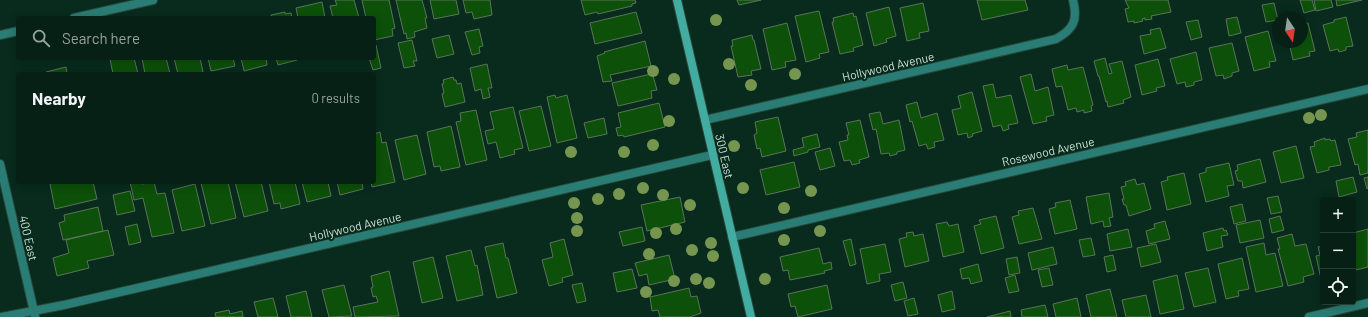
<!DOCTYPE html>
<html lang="en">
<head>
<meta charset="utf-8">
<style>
	:root { --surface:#062016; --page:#142d23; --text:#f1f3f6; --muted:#98a3a1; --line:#273e35 }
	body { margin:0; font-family:Barlow,sans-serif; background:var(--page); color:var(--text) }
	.controls { position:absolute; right:12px; bottom:12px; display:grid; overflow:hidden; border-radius:4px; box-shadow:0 2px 10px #0003 }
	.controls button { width:36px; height:36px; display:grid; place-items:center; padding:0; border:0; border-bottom:1px solid var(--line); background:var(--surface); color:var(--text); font:20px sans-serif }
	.compass { position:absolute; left:1272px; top:12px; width:36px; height:36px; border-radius:50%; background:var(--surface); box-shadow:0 2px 10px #0003; rotate:167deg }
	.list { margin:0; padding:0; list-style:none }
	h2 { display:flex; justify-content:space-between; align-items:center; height:52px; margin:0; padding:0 16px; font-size:17px }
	h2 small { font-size:13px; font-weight:400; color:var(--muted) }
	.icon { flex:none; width:22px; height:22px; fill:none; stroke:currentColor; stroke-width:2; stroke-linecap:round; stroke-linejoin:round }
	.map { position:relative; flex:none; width:1368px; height:317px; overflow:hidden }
	.search { position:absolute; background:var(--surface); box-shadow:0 2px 10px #0003; left:16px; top:16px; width:360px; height:44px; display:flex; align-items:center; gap:10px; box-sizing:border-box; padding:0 14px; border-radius:4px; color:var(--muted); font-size:15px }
	.panel { position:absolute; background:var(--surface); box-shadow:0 2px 10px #0003; left:16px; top:72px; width:360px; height:112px; border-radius:4px }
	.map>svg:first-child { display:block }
	.building { fill:#0c5009; stroke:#5b7359 }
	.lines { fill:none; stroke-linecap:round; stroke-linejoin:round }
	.street-casing { stroke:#27483b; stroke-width:10 }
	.secondary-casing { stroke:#27483b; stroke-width:10 }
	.street { stroke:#2a7d74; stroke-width:8 }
	.secondary { stroke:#43aca0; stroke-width:8 }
	.tree { fill:#769650 }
	.labels { text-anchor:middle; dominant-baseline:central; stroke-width:4; stroke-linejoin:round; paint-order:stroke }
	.street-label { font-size:12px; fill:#ccdfd5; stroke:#082b1e }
</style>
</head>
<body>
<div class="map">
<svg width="1368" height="317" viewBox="0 0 1368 317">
	<rect width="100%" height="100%" fill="#082b1e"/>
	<!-- building -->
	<path class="building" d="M335 0H354L359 18H333L330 6 337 5Z
		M362 0H389L395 28 392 29 393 36 374 40V18H366Z
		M396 0H422L427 18H425L427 28 414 32 415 37 407 39 406 33 404 34Z
		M430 0H456L459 14 434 19Z
		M463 0H490L492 15 474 19 472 12 466 13Z
		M581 0H635L636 3 632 4V6L598 14 597 12 585 15Z
		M737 0H761L739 5Z
		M977 0H1025L1028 10 982 20Z
		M1125 0H1168L1171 12 1151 16 1152 19 1145 20V18L1142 19 1143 21 1134 23V21L1128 22 1125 9 1129 8Z
		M1300 0H1312L1315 10 1304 13Z
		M1314 0H1331L1333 7 1316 11Z
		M1336 0H1362L1337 6Z
		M322 2 325 18H298L296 8Z
		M923 3 929 31 919 33 920 38 907 41 900 8Z
		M1274 3 1278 20 1266 22 1262 5Z
		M889 7 896 36 886 39 887 42 874 46 866 13Z
		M819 11 829 52 819 54 820 58 806 62 795 16Z
		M285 12V14L291 13 292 18H272L271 15Z
		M636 12 642 33 595 44 590 23Z
		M853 13 854 17 856 16 863 45 853 48 854 51 840 54 832 22H834L833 18Z
		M1237 17 1241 33 1229 36 1226 19Z
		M1346 17 1353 46 1346 47V50L1339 52 1338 49 1330 51 1323 25 1334 22V20Z
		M1198 20 1202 37 1191 40 1186 22Z
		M787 23 796 60 785 62 786 67 772 70 763 29Z
		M1308 23 1315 51 1309 52 1310 56 1293 60 1289 42H1302V24Z
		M1160 28 1166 48 1144 54 1140 36 1151 34 1150 30Z
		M479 29 483 46 479 47 480 53 472 55 465 32Z
		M1268 31 1276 61 1269 62 1270 67 1254 71 1245 37Z
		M449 35 454 54 437 58 432 39Z
		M752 35 753 40H754L761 69 751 71 752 75 738 77 731 46H733L732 40Z
		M412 40 417 61H413L415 66 404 68 398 43Z
		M645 41 651 66 610 75 612 81 603 82 597 56 605 53 604 52Z
		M1232 43 1239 71 1232 73V76L1224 79 1223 75 1216 76 1209 48Z
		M376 45 381 68 373 70 369 58H374V46Z
		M1196 52 1202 80 1194 82V85L1186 87 1185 82 1177 84 1170 59Z
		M115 58H134L138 74H113L110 59Z
		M142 58H166L170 74H145Z
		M174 58H200L203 72 196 74H178Z
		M208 58H233L235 66 211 71Z
		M241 58H266L267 65 244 71Z
		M276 58H297V60L278 65Z
		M1105 58 1109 74 1112 73 1109 64 1122 61 1131 97 1123 100 1124 103 1108 107 1107 101 1106 102 1099 76H1098L1094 61Z
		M1158 59 1165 86 1156 88 1157 91 1142 95 1135 65Z
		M487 64 492 88H488L490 97 483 99 481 89 475 91 470 68Z
		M1067 65 1068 70 1083 67 1093 105 1091 106 1092 111 1084 113V110L1077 112 1076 108 1068 110 1062 86 1056 87 1052 69Z
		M66 67 67 74H47L46 72Z
		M651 74 652 76H653L657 90 651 91 652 98 618 106 612 83Z
		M1031 74 1035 91 1048 87 1054 115 1046 117 1047 121 1033 124 1020 77Z
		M453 77 454 80H456L457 84 461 83 465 102 445 107 442 94 444 93 442 84 444 83 443 80Z
		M993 84 996 98 1011 95 1018 123 1008 125 1009 129 1003 131 1001 125 993 127 983 86Z
		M972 92 982 131 972 134 973 136 968 138 967 133 958 135 952 110 961 108 958 96Z
		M555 95 556 98 567 95 577 138 557 143 547 97Z
		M917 102 921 118 937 113 944 140 934 142 935 147 928 149 926 144 919 146 912 121 910 122 906 105Z
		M659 103 665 127 624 137 623 135 618 136 616 128 621 127 618 113Z
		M541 106 551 146 529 151 519 111Z
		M513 107 523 148 514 150 515 154 500 158 496 142 488 144 485 131 494 129 490 112Z
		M476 110 487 160 466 165 456 122 461 121 460 113Z
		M880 112 883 124 899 120 905 150 897 152V154L890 156 889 153 881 154 876 129 873 130 869 114Z
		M778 117 786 151 762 157 760 148 757 149 754 135 757 133 755 122Z
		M604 118 607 134 588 138 584 123Z
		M860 120 869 157 859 160 860 163 852 165 850 160 844 161 839 142 848 140 847 135H849L846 123Z
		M451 126 460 167 441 171 440 166 434 167 427 132Z
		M1368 130V173L1360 175 1358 164 1355 165 1348 139 1357 137 1356 133Z
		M380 132 382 143 386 142 395 182 372 187 371 182H374V134Z
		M817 134 820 147 808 150V152L794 156 793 150 804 147 802 138Z
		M417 135 426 174 404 180 395 140Z
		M1325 138V140L1330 139 1331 141 1335 140 1341 165 1329 167V170L1317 173 1310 147 1315 146 1314 142Z
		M1296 146 1304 178 1281 183 1273 152Z
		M830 148 835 166 820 170 815 152Z
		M1260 159 1266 182 1243 188 1242 181H1238L1235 171 1238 170 1237 165Z
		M794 162 800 187 766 195 760 170Z
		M1229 163 1234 185 1227 186 1229 196 1206 202 1199 174 1206 172V168Z
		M1184 173 1191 204 1167 210 1161 182 1168 180 1167 177Z
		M1353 177 1357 192 1339 197 1336 181Z
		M1368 177V188L1367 189 1364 178Z
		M1135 179 1137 185 1144 183 1151 209 1129 216 1126 205H1124L1122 199H1124L1121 187 1126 186 1125 182Z
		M59 182H93L97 199 55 209 50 184Z
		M130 182H141L142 184 154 182 157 194 165 193 174 233 152 237 143 198 134 200Z
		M207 182H228L236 218 211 224 201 183Z
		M235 182H261L268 211 244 217Z
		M269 182H295L300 204 281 209 280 203 274 204Z
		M302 182H328L331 196 307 202Z
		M337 182H362L363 189 340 195Z
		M195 184 205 226 182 231 172 190Z
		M130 191 135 211 117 215 113 195Z
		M1109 193 1113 217 1109 218 1111 226 1104 227 1103 221 1091 224 1086 197Z
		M1278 196 1282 212 1271 214 1267 198Z
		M680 197 685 222 647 231 641 205Z
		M1070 200 1077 229 1055 234 1049 209 1056 207 1055 203Z
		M1242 204 1246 221 1234 224 1230 207Z
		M98 207 103 231 63 240 59 223 65 221 64 215Z
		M1033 208 1042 239 1019 244 1012 217 1019 215 1018 211Z
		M996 216 1004 248 981 254 974 226 981 224 979 220Z
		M1280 216 1284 230 1272 233 1269 219Z
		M1260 220 1264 238 1240 243 1236 225Z
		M1165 221 1170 239 1149 244 1146 231 1155 228 1154 224Z
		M947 222 949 226 958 224 964 252 943 257 936 224Z
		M137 224 141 242 129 245 125 227Z
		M642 227 645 241 623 246 619 232Z
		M1223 228 1224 231 1226 230 1228 235 1221 236 1223 247 1207 251 1203 233Z
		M1128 229 1132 247 1110 251 1107 234Z
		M1368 229V267L1356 270 1353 257V233Z
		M108 230 114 255 87 261 89 268 57 276 53 258 69 253 66 240Z
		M913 232 914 236 923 234 929 261 905 267 899 239 907 237 906 233Z
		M1292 234 1295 246 1306 244 1314 274 1303 277 1304 282 1288 286 1278 249H1280L1277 238Z
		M1091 238 1095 255 1083 257 1079 240Z
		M564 239 573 275 562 278 563 282 549 286 542 260 553 257 550 243Z
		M851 239 856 264 850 266 843 241Z
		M503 243 506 258H508L517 293 497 298 485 247Z
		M1264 243 1266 255 1275 253 1283 286 1256 292 1246 247Z
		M885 244 891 272 879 274 880 281 867 284 860 249Z
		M1156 244 1161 262 1141 267 1137 248Z
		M1323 246V278L1321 279 1316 256 1320 255 1318 247Z
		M1053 247 1057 264 1032 270 1028 253Z
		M819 248 823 264 831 262 832 269 824 271 825 273 790 280 788 270 783 271 780 257Z
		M471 250 475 266 477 265 483 295 457 301 446 256Z
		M669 255 675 279 649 285 647 274 639 276 635 263Z
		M1113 255 1116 270 1107 272 1104 257Z
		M433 257 443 298 422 303 413 262Z
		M1017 257 1020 273 1009 275 1006 259Z
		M1242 258 1249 289 1238 291 1239 296 1226 299 1218 264Z
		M978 264 982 281 971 284 969 278 962 279 960 269Z
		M1049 268 1053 285 1042 287 1038 270Z
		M1208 268 1216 302 1194 307 1185 273Z
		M632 269 637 288 617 292 613 273Z
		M389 271 399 316 355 317 353 307 378 302 376 296 373 297 371 288 373 287 371 276Z
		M1015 275 1019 291 1009 293 1005 278Z
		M1177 275 1184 309 1160 314 1153 281Z
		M903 282 907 298 895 301 891 285Z
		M582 283 586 301 577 303 572 285Z
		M344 285 352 316 329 317 322 290Z
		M827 285 832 309 798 317 795 306 791 307 788 294Z
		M689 288 691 297 697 296 701 313 690 317H660L658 310 652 311 650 297Z
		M1110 289 1117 317H1091L1086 295Z
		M306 291 312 317H291L286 296Z
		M952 291 955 309 942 312 938 295Z
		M1146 295 1151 317H1126L1122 300Z
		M273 298 278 317H258L254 302Z
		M914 298 918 314 908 316 904 301Z
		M1077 298 1081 317H1056L1053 304Z
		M1045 305 1048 317H1022L1021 310Z
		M229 310 230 314 242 311 243 317H216L215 313Z
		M1010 311 1011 317H987Z"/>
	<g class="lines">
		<!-- street casing -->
		<g class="street-casing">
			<path id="street" d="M74 18 153 0
				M0 35 18 31
				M705 120 1056 39C1074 29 1078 20 1073 0
				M0 164 35 316
				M732 237 1368 89
				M2 317 64 305 712 155
				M1309 317 1368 303"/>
		</g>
		<!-- secondary casing -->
		<g class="secondary-casing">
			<path id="secondary" d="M677 0 751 317"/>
		</g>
		<!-- street -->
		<use href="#street" class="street"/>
		<!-- secondary -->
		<use href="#secondary" class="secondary"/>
	</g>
	<!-- trees -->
	<g class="tree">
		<circle cx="716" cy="20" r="6"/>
		<circle cx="729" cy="64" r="6"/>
		<circle cx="653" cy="71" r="6"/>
		<circle cx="795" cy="74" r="6"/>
		<circle cx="674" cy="79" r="6"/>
		<circle cx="751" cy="85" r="6"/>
		<circle cx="1321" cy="115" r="6"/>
		<circle cx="1309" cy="118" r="6"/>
		<circle cx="669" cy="121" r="6"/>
		<circle cx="653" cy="145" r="6"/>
		<circle cx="734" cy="146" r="6"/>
		<circle cx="571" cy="152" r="6"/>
		<circle cx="624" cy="152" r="6"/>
		<circle cx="643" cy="188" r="6"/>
		<circle cx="743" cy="188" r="6"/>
		<circle cx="811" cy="191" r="6"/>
		<circle cx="619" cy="194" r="6"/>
		<circle cx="663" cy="195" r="6"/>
		<circle cx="598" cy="199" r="6"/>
		<circle cx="574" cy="203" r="6"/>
		<circle cx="690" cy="205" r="6"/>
		<circle cx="784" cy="208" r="6"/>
		<circle cx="577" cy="218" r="6"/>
		<circle cx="676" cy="229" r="6"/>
		<circle cx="577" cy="231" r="6"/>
		<circle cx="820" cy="231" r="6"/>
		<circle cx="656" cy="233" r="6"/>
		<circle cx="784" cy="240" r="6"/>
		<circle cx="711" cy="243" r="6"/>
		<circle cx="692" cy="250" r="6"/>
		<circle cx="649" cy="254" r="6"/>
		<circle cx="713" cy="256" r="6"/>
		<circle cx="696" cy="279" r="6"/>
		<circle cx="765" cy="279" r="6"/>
		<circle cx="674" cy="281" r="6"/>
		<circle cx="709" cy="283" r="6"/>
		<circle cx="646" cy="292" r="6"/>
	</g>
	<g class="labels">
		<!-- street labels -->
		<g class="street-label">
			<text transform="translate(888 66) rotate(-13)">Hollywood Avenue</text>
			<text transform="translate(1048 151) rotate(-13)">Rosewood Avenue</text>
			<text transform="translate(725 156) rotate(77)">300 East</text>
			<text transform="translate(355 226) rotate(-13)">Hollywood Avenue</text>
			<text transform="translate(29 238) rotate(77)">400 East</text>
		</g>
	</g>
</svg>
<div class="controls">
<button>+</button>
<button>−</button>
<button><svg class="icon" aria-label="locate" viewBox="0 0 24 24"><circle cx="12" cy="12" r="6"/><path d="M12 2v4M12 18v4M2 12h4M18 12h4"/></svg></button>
</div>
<svg class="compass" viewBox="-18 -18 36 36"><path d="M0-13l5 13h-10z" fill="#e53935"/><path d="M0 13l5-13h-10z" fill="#98a3a1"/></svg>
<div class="search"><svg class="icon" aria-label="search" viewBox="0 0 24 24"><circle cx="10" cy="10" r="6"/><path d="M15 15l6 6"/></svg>Search here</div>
<section class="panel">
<h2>Nearby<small>0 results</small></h2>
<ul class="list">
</ul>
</section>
</div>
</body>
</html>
